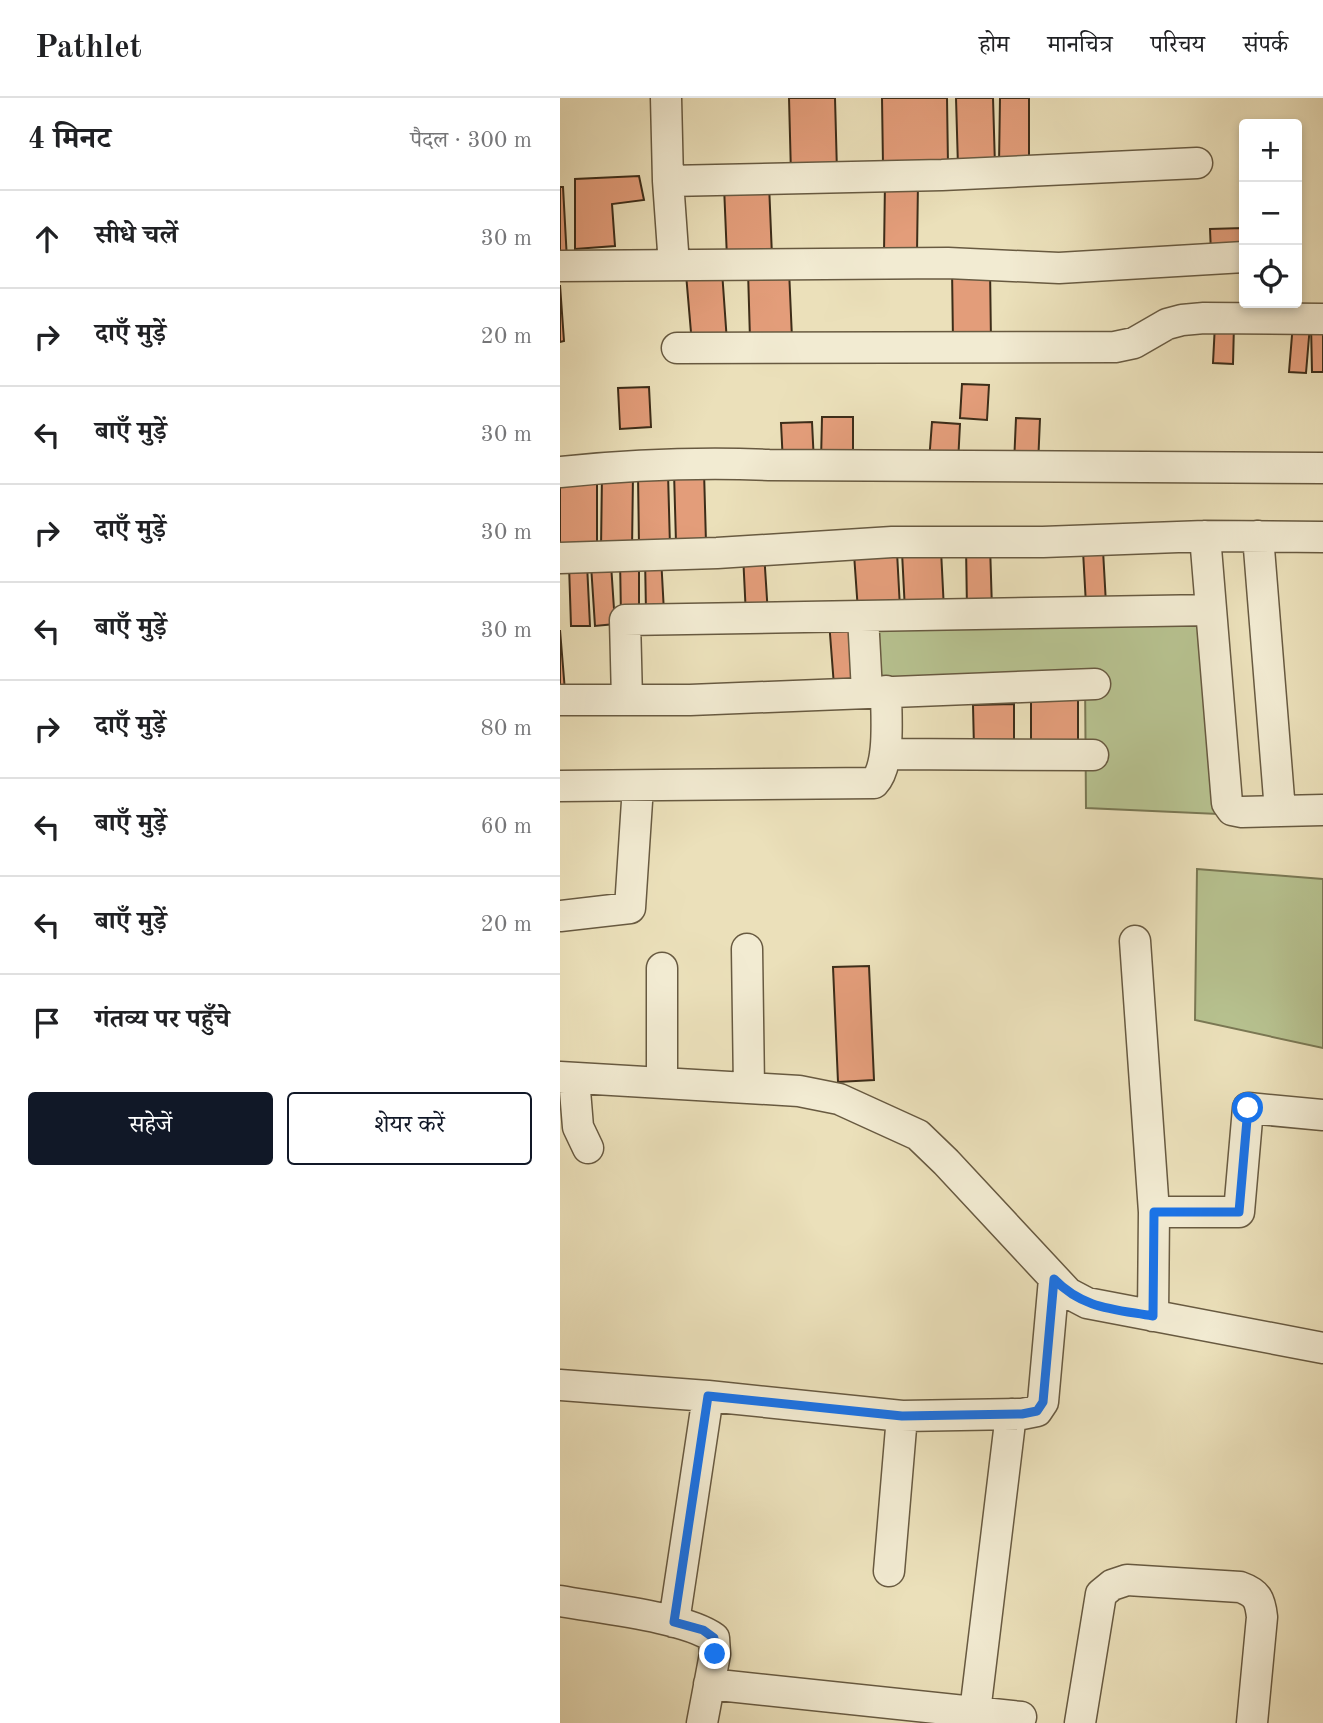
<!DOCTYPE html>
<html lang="hi">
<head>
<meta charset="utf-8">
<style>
	:root { --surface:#fff; --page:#f2f2f2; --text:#202124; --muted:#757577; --line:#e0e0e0; --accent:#111827 }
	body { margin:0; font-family:"Old Standard TT","Noto Serif Devanagari",serif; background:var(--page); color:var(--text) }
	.controls { position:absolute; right:21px; top:21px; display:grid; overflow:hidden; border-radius:7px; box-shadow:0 4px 10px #0003 }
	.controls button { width:63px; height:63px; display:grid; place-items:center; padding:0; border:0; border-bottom:2px solid var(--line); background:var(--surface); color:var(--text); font:35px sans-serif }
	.stop { position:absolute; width:21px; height:21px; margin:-16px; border:5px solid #1a73e8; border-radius:50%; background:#fff }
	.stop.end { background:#1a73e8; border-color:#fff; box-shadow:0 2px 7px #0008 }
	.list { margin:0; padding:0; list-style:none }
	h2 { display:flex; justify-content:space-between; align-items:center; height:91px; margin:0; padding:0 28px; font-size:30px }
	h2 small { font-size:23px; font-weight:400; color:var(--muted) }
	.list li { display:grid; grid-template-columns:46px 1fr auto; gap:21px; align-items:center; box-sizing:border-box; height:98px; padding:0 28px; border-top:2px solid var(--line) }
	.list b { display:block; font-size:26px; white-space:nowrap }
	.list em { font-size:23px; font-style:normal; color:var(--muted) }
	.actions { display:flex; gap:14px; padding:21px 28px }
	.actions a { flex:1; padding:16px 0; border:2px solid var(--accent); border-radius:7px; text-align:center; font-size:24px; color:var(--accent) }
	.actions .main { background:var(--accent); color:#fff }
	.icon { flex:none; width:38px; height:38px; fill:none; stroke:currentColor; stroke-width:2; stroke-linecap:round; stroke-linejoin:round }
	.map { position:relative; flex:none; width:763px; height:1625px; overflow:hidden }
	header { display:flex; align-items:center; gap:42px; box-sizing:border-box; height:98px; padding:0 35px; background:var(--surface); border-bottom:2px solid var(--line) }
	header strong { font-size:33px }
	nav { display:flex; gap:38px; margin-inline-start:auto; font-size:24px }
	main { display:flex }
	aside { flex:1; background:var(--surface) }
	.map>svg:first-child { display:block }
	.green { fill:#b7c290; stroke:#7a7854; stroke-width:2 }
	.building { fill:#e39d7a; stroke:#3d2d19; stroke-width:2 }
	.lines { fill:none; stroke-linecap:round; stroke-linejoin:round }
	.minor-casing { stroke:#685a41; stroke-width:33 }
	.minor { stroke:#f2ebd2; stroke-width:30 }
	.route { stroke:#1a73e8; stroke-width:9 }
</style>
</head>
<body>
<header>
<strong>Pathlet</strong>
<nav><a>होम</a><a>मानचित्र</a><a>परिचय</a><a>संपर्क</a></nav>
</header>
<main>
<aside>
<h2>4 मिनट<small>पैदल · 300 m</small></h2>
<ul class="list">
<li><svg class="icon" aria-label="ahead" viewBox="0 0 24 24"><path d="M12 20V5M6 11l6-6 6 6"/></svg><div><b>सीधे चलें</b></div><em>30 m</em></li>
<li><svg class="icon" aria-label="right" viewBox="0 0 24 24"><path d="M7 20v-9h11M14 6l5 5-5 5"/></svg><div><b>दाएँ मुड़ें</b></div><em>20 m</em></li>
<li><svg class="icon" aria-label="left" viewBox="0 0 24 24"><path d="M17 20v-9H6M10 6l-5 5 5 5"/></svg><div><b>बाएँ मुड़ें</b></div><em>30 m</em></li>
<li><svg class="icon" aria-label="right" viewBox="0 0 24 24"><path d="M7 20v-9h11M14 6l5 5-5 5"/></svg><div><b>दाएँ मुड़ें</b></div><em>30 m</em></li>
<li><svg class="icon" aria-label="left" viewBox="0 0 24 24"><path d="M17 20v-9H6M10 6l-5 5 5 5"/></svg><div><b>बाएँ मुड़ें</b></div><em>30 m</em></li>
<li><svg class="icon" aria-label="right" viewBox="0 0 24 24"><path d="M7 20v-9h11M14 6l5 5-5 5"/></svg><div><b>दाएँ मुड़ें</b></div><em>80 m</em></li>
<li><svg class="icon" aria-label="left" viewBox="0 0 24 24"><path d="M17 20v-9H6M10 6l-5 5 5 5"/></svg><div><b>बाएँ मुड़ें</b></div><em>60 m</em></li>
<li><svg class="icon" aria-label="left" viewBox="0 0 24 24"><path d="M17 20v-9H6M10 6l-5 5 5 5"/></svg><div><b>बाएँ मुड़ें</b></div><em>20 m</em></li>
<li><svg class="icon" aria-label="arrive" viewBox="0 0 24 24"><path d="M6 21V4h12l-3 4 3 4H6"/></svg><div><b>गंतव्य पर पहुँचे</b></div></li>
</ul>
<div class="actions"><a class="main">सहेजें</a><a>शेयर करें</a></div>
</aside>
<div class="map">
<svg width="763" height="1625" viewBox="0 0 763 1625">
	<rect width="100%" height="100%" fill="#ebe0ba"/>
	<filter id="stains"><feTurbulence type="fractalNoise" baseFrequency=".00286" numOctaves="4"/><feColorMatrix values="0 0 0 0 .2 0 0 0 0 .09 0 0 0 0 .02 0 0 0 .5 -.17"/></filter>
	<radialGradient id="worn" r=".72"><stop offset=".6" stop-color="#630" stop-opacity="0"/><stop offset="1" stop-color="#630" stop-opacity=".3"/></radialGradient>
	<!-- green -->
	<path class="green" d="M307 520 649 526 658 716 526 710 525 578 313 589Z
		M637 771 763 781V950L635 922Z"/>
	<!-- building -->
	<path class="building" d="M229 0H275L277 74 231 76Z
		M322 0H387L388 67 323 68Z
		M396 0H433L435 68 398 69Z
		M440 0H469V67H439Z
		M79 78 84 102 52 106 55 148 15 151V81Z
		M325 83H358L357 156 324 155Z
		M209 86 212 158 167 160 164 88Z
		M0 89H3L7 162 0 163Z
		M683 130V154L651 155 650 131Z
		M392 170H430L431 244H393Z
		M229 172 232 240 190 241 188 173Z
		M162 173 167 244 132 246 126 176Z
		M0 187 4 243 0 244Z
		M733 225 750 227 746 275 729 274Z
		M655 226H674L673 266 653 265Z
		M751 226H763V274H752Z
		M402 286 429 287 427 322 400 320Z
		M89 289 91 329 60 331 58 290Z
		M262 319H293V364L261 363Z
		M456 320 480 321 478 367 454 366Z
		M252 324 254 365 223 366 221 325Z
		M372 324 400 326 398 365 369 364Z
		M144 373 146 445H116L114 374Z
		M42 375 73 376 72 453 41 452Z
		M108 375 110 448H79L78 376Z
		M37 382V455L0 456V383Z
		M430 447 432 511 407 512 406 448Z
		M381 452 384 512 345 513 342 454Z
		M543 452 546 506 526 507 523 453Z
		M204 454 208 517 186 518 183 456Z
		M337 454 340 510 298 513 294 456Z
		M85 459H101L104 514 86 515Z
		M79 460V519H61L60 461Z
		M27 466 30 528H11L9 467Z
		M51 466 55 526 35 528 31 467Z
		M296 521 301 585 274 588 269 523Z
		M0 532 5 593H0Z
		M471 599H518V646H471Z
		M454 606V651H414L413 607Z
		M309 868 314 982 278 984 273 869Z"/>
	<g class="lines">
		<!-- minor casing -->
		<g class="minor-casing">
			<path id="minor" d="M106 0 108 83 114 167
				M108 83 382 77 637 65
				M0 168 388 165 499 170 684 159
				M117 250 555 249 574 245 607 226 622 222 644 220 763 221
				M0 374C70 367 139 364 209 367L763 370
				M645 438 667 705 672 712 682 714 763 712
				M698 438 720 713
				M0 460 157 455 332 444H483L645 438 763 439
				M303 518 307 594
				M0 602H130L535 586
				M67 602 65 522 651 512
				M325 656 533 657
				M0 688 314 685C331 667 326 617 326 593
				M0 818 70 810 78 688
				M575 843 594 1114 593 1218
				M187 851 189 990
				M0 979 239 993 279 1001 358 1037 386 1064 508 1195 527 1205 763 1250
				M14 980 18 1029 28 1050
				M102 985V870
				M594 1114H679L688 1010 763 1017
				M0 1287 148 1298 342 1318 462 1316 477 1313 483 1304 494 1181
				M329 1473 342 1318
				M0 1503C38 1510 126 1519 154 1540L155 1556 142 1625
				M114 1524 148 1298
				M149 1586 461 1619
				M415 1614 451 1316
				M520 1625 541 1496 552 1487 567 1482 680 1489C697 1495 700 1501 702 1519L692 1625"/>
		</g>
		<!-- minor -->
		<use href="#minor" class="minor"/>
	</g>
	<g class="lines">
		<!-- route -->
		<path class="route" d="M155 1556 154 1540 143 1532 114 1524 148 1298 342 1318 462 1316 477 1313 483 1304 494 1181C523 1211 554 1211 593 1218L594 1114H679L688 1010"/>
	</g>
	<rect width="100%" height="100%" filter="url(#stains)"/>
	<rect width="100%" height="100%" fill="url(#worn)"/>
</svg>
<div class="controls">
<button>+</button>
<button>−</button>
<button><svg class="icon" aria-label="locate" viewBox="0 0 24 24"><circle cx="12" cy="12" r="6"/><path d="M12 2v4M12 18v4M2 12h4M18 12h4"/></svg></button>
</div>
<div class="stop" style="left:688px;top:1010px"></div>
<div class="stop end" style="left:155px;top:1556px"></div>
</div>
</main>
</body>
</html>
